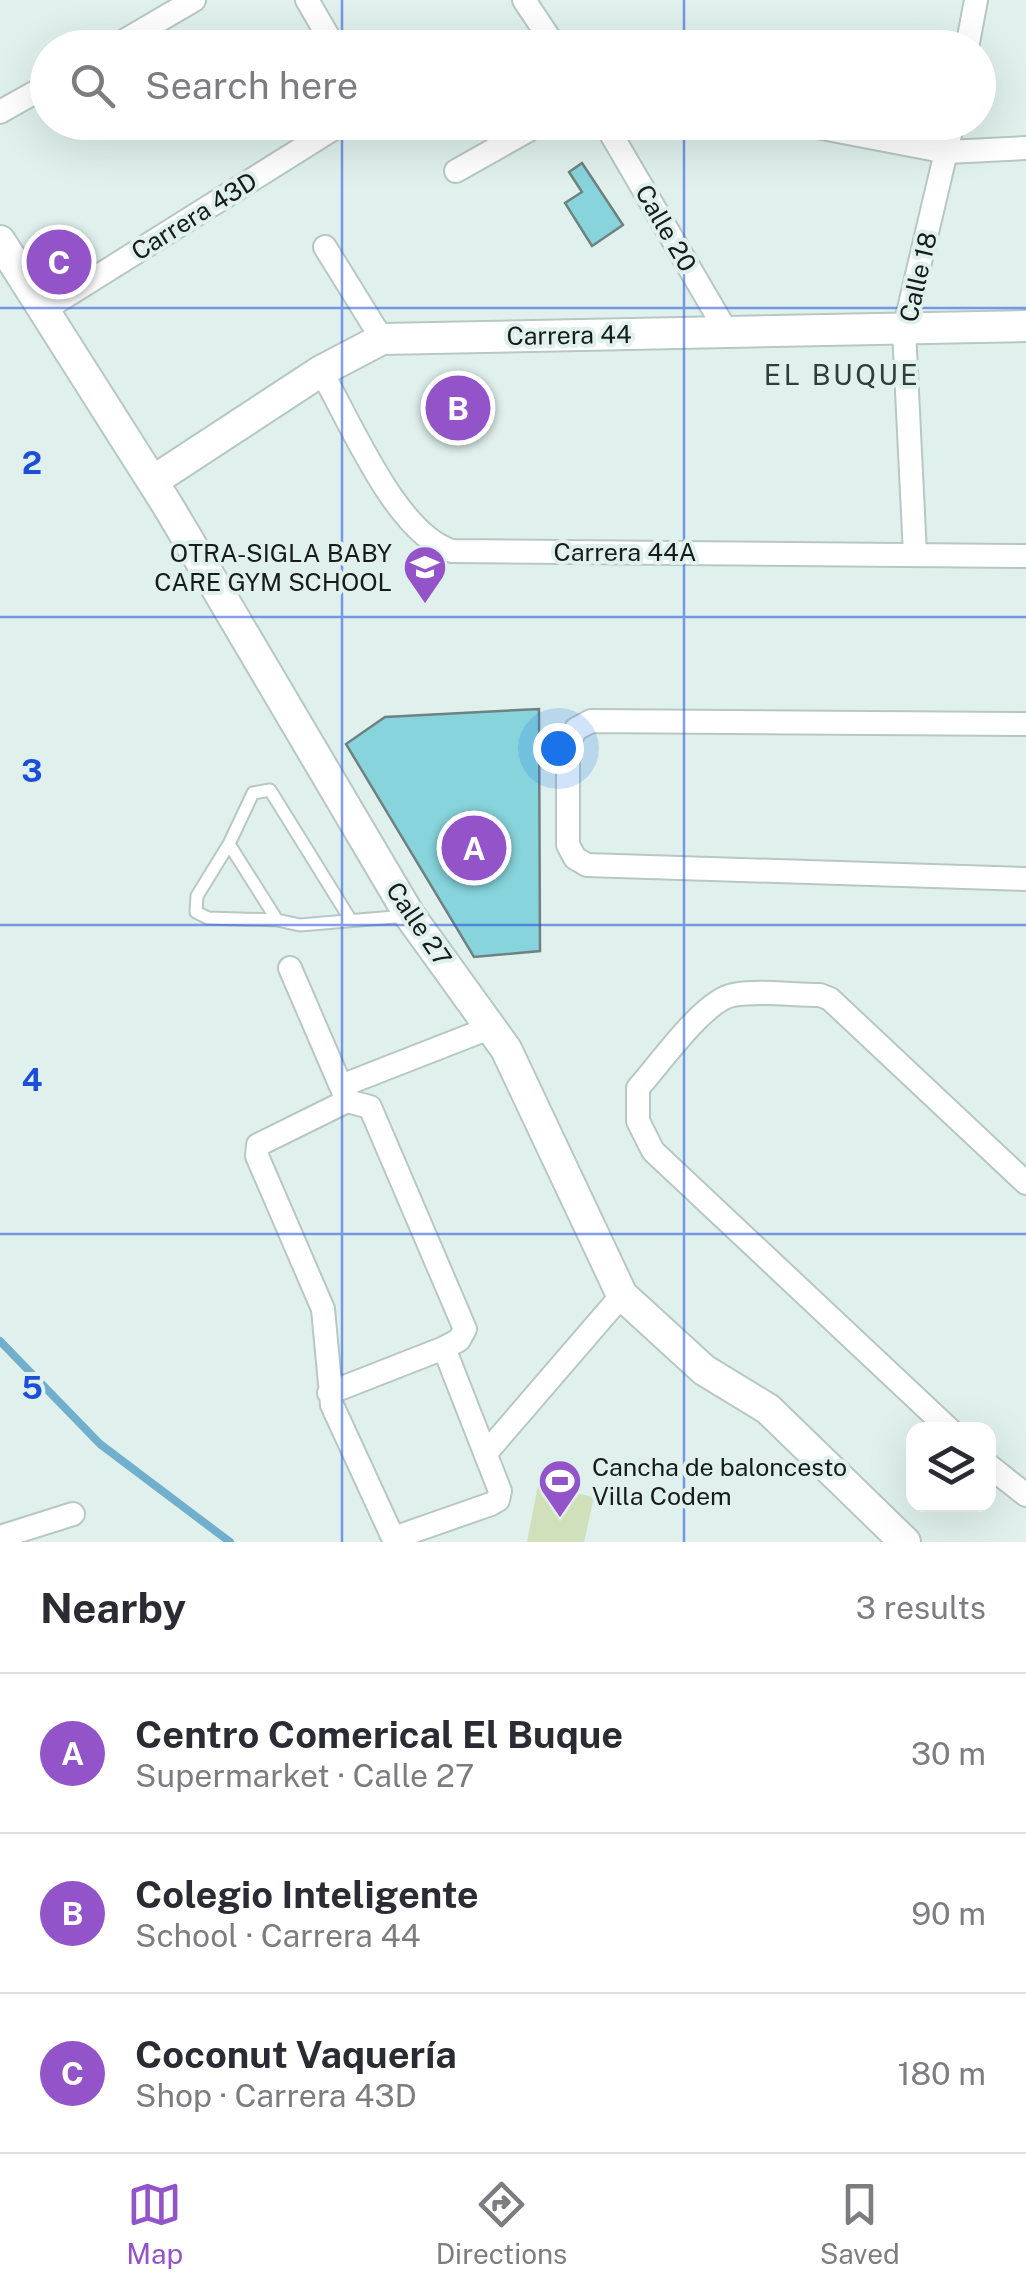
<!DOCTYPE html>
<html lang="en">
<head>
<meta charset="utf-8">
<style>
	:root { --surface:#fff; --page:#f7f7f7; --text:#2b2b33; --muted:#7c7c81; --line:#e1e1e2; --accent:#9354ca }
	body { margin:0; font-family:"Public Sans",sans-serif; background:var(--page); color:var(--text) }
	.controls { position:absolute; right:30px; bottom:30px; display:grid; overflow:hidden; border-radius:20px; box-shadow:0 10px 40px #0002 }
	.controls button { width:90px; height:90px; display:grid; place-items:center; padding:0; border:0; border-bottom:2px solid var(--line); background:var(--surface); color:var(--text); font:50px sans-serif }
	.you { position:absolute; left:558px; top:748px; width:35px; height:35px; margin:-25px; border:8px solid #fff; border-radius:50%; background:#1a73e8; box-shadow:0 0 0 15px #1a73e833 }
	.badge { display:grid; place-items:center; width:65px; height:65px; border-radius:50%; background:var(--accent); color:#fff; font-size:32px; font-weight:700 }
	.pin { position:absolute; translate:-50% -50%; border:5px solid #fff; box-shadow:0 2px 10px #0006 }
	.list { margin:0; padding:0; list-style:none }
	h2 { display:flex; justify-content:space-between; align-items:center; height:130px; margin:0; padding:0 40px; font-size:42px }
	h2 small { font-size:32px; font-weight:400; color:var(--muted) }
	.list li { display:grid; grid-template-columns:65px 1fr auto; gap:30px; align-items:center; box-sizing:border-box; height:160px; padding:0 40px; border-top:2px solid var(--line) }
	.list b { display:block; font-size:38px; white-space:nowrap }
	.list p { margin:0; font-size:32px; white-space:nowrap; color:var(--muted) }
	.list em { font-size:32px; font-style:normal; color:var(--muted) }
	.icon { flex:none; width:55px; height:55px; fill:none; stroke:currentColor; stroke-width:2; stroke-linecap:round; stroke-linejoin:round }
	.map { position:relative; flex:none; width:1026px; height:1542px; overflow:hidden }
	.search { position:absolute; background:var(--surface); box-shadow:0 10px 40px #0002; left:30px; right:30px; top:30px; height:110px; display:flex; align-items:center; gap:25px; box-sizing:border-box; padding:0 35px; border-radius:55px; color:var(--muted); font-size:38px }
	.sheet { height:610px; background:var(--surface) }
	nav { display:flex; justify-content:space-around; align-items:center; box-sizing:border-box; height:140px; border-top:2px solid var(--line); background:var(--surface); font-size:28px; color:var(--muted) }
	nav a { display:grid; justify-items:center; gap:5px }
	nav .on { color:var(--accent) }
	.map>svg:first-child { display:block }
	.green { fill:#cfe0bb }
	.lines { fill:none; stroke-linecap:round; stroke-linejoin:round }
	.stream { stroke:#71afcd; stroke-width:8 }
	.building { fill:#87d4dc; stroke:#708182; stroke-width:2.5 }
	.lane-casing { stroke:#b7c8c3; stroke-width:15 }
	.street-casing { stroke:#b7c8c3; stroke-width:26 }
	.secondary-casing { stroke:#b7c8c3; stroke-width:34 }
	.lane { stroke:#fff; stroke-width:11 }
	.street { stroke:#fff; stroke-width:22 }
	.secondary { stroke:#fff; stroke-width:30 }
	.grid { fill:none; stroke:#1d4ed8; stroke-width:2.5; stroke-opacity:0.55 }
	.labels { text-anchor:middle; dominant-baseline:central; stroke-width:8; stroke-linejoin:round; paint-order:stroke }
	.street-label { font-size:25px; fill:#161c1b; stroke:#e0f1ed }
	.poi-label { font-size:25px; fill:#161c1b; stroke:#e0f1ed; text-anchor:end }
	.neighbourhood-label { font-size:28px; letter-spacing:2.5px; fill:#303e3b; stroke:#e0f1ed }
	.grid-label { font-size:32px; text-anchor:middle; font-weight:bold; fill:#1d4ed8; stroke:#e0f1ed; stroke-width:8; stroke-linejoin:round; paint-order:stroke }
</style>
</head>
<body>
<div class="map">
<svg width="1026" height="1542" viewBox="0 0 1026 1542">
	<rect width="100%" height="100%" fill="#e0f1ed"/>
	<!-- green -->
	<path class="green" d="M538 1485 594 1497 584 1542H527Z"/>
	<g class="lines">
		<!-- stream -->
		<path class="stream" d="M0 1341 100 1444 230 1542"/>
	</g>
	<!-- building -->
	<path class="building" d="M582 163 623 225 592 246 565 203 582 192 569 172Z
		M539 709 540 951 474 957 346 744 385 717Z"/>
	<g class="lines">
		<!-- lane casing -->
		<g class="lane-casing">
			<path id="lane" d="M229 844 197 896 196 912 208 918 277 920
				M350 919 270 790 253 793 229 844 277 920 300 925 406 916"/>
		</g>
		<!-- street casing -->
		<g class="street-casing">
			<path id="street" d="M307 0 335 48
				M524 0 556 48
				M112 48 194 0
				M967 48 976 0
				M0 112 48 85
				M604 122 728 334
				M791 122 947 152 1026 148
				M456 171 543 122
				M325 247 382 339
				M44 310 344 122
				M321 371C350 421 396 534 452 551L1026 556
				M915 554 904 330 953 122
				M1026 724 591 721 576 729 568 744V845L575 858 587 865 1026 879
				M290 968 346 1098
				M341 1086 492 1027
				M329 1393 444 1348
				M950 1430 653 1151 638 1121V1088C659 1065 704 1000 733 995 760 990 792 995 820 995L830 999 1026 1183
				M486 1453 622 1295
				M988 1465 1026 1495
				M0 1537 73 1514
				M394 1538 491 1504 498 1500 500 1491 444 1348 459 1340 465 1329 370 1107 347 1101 258 1145 257 1156 323 1309 332 1405 395 1542"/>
		</g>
		<!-- secondary casing -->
		<g class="secondary-casing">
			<path id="secondary" d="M0 241 168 506 410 916 506 1049 622 1295 704 1370 768 1409 905 1542
				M153 481 321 371 382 339 1026 326"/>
		</g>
		<!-- lane -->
		<use href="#lane" class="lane"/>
		<!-- street -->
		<use href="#street" class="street"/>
		<!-- secondary -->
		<use href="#secondary" class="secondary"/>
	</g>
	<!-- grid -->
	<path class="grid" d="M342 0V48M684 0V48M342 122V1542M684 122V1542M0 308H1026M0 617H1026M0 925H1026M0 1234H1026"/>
	<!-- icons -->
	<defs>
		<g id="school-pin" transform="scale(2.25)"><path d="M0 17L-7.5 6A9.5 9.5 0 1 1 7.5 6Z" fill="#9354ca" stroke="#e0f1ed"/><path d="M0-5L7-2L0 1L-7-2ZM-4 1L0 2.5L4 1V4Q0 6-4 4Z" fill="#fff"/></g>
		<g id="stadium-pin" transform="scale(2.25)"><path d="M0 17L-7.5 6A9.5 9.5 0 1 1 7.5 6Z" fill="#9354ca" stroke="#e0f1ed"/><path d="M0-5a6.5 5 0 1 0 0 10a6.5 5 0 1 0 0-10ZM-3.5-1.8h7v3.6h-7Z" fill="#fff"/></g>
	</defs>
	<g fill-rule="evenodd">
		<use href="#school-pin" x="425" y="567"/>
		<use href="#stadium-pin" x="560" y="1481"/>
	</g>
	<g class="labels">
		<!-- street labels -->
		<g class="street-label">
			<text transform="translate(194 216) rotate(-32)">Carrera 43D</text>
			<text transform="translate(666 228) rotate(60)">Calle 20</text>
			<text transform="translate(918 277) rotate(-77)">Calle 18</text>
			<text transform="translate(569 335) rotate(-1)">Carrera 44</text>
			<text x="625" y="552">Carrera 44A</text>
			<text transform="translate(419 924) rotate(56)">Calle 27</text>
		</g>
		<!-- poi labels -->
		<g class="poi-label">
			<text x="392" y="553">OTRA-SIGLA BABY<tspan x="392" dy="29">CARE GYM SCHOOL</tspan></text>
			<text x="592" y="1467" text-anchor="start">Cancha de baloncesto<tspan x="592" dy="29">Villa Codem</tspan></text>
		</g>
		<!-- neighbourhood labels -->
		<g class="neighbourhood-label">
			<text x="842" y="374">EL BUQUE</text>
		</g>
	</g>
	<g class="grid-label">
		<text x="32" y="474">2</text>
		<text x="32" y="782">3</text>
		<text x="32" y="1091">4</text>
		<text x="32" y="1399">5</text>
	</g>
</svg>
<div class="controls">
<button><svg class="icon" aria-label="layers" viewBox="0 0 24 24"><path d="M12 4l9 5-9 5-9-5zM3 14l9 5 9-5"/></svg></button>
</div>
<div class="you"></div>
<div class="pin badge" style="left:474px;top:848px">A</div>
<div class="pin badge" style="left:458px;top:408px">B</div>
<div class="pin badge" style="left:59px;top:262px">C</div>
<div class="search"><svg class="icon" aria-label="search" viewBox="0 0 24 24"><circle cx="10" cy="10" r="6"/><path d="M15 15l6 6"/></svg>Search here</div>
</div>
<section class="sheet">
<h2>Nearby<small>3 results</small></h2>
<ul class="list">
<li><span class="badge">A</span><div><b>Centro Comerical El Buque</b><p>Supermarket · Calle 27</p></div><em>30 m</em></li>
<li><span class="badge">B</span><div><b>Colegio Inteligente</b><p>School · Carrera 44</p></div><em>90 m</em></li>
<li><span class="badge">C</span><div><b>Coconut Vaquería</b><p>Shop · Carrera 43D</p></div><em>180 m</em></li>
</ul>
</section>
<nav>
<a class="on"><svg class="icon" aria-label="map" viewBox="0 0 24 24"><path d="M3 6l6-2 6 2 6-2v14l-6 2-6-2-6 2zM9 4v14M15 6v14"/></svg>Map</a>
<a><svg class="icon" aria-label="directions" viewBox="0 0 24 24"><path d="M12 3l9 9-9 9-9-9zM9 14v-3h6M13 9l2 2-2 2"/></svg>Directions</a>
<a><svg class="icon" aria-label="saved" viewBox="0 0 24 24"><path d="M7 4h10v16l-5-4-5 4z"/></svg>Saved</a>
</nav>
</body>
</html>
